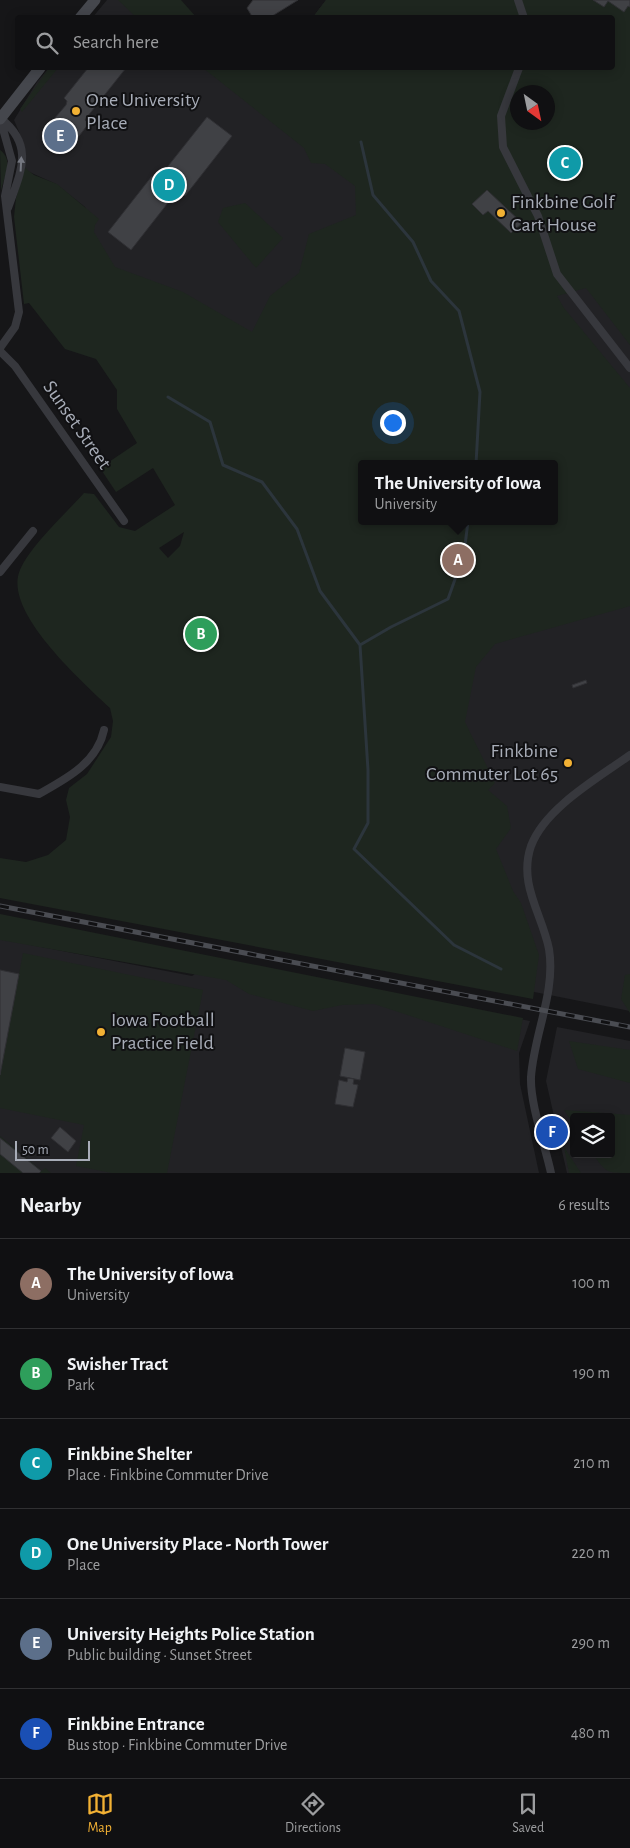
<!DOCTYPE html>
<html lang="en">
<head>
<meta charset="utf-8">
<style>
	:root { --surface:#101012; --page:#1e1e20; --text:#f1f3f6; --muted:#9c9d9f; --line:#303032; --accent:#f2b134 }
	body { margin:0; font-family:"Alegreya Sans",sans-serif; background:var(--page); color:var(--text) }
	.controls { position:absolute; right:15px; bottom:15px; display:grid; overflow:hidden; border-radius:5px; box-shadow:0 2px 12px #0003 }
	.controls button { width:45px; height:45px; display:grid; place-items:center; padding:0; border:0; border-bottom:1px solid var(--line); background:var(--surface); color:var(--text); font:25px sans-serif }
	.compass { position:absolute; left:510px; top:85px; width:45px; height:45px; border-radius:50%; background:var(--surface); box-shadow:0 2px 12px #0003; rotate:147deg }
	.scale { position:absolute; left:15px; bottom:12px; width:75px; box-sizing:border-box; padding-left:5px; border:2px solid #a8adb8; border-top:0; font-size:14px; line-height:18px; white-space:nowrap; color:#a8adb8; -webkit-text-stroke:4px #111113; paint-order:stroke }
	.you { position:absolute; left:392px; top:422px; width:18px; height:18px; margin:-12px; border:4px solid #fff; border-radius:50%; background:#1a73e8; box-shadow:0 0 0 8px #1a73e833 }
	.badge { display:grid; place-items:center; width:32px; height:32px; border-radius:50%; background:var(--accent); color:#fff; font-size:16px; font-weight:700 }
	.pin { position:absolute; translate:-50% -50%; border:2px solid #fff; box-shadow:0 1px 5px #0006 }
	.popup { position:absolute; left:358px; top:460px; width:200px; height:65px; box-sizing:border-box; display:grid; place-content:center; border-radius:5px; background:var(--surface); filter:drop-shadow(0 1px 4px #0005); font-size:16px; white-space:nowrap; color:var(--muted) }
	.popup b { font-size:19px; color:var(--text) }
	.popup::after { content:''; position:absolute; left:50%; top:100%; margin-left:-10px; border:10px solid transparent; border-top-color:var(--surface) }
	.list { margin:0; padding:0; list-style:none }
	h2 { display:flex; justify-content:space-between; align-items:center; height:65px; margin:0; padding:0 20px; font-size:21px }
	h2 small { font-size:16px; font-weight:400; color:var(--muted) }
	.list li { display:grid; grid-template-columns:32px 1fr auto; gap:15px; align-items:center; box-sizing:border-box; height:90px; padding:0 20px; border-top:1px solid var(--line) }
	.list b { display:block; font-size:19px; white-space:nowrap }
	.list p { margin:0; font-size:16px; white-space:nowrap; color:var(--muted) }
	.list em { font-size:16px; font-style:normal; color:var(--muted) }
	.icon { flex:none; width:28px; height:28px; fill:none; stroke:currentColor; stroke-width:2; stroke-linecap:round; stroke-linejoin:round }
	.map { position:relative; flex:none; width:630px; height:1173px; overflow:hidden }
	.search { position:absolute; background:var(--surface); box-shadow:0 2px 12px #0003; left:15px; right:15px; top:15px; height:55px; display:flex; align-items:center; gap:12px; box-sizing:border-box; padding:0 18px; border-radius:5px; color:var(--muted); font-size:19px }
	.sheet { height:605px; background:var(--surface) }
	nav { display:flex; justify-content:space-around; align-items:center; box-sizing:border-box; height:70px; border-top:1px solid var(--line); background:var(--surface); font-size:14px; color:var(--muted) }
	nav a { display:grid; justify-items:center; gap:2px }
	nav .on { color:var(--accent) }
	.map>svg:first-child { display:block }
	.built { fill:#222225; fill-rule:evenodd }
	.green { fill:#1e261f; fill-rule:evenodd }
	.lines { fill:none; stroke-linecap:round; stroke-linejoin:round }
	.stream { stroke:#2c353c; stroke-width:3 }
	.building { fill:#404145; stroke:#303034 }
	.minor { stroke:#37383d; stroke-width:8 }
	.secondary { stroke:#45474d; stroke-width:11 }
	.rail-casing { stroke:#4a4c52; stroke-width:5 }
	.rail { stroke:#111113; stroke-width:3; stroke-dasharray:9; stroke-linecap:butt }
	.oneway { fill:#757881 }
	.poi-dot { fill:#f2b134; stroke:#111113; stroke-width:2 }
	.labels { text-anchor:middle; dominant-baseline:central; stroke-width:4; stroke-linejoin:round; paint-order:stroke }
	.poi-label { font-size:20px; fill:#a8adb8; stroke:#111113; text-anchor:start }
	.street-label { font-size:20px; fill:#a8adb8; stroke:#111113 }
</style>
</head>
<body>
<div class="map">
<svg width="630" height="1173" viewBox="0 0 630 1173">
	<rect width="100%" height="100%" fill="#161618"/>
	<!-- built -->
	<path class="built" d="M107 0H177L196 17 92 18Z
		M326 0H630V1011L224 930 435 792 110 285 85 207 56 184 25 170 22 139 14 120 37 82 49 68H612V18L313 17ZM518 92H548V122H518ZM362 464H554V521H362Z
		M0 939 192 976 215 960 530 1021 519 1053 520 1084 539 1173H0Z
		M557 1027 630 1041V1173H567L546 1081ZM574 1117H611V1154H574Z"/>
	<!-- green -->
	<path class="green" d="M118 0H181L196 17H136Z
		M326 0H630V345L586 288 557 296 564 308 630 388V606L495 644 476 667 465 722 495 783 488 790 507 806 511 828 496 849 513 891 521 903 539 955 533 999 0 898V858L26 862 48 855 66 840 70 817 66 800 69 788 87 774 111 737 113 721 110 708C83 682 2 611 20 570 30 546 66 513 84 493L94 494 119 527 135 531 175 505 153 468 116 492 100 468 137 443 117 409V390L96 359 65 349 29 303 24 304 14 217 16 198 25 168 34 175 57 184 99 219 95 225 94 232 115 267 183 292 252 332 270 296 299 273 309 234 356 215 355 186 325 164 311 163 304 148 203 68H612V18L313 17ZM518 92H548V122H518ZM362 464H554V521H362ZM184 532 180 546 168 558 159 548Z
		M49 68H58L22 112 20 109Z
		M0 150C15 161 3 178 1 192Z
		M245 203 283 238 256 268 218 222 223 208Z
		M0 914 523 1018 517 1051 374 1004 342 1005 313 1011 249 994 226 980 0 940Z
		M23 953 203 990 167 1173H112L76 1166 84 1125 0 1108V1075Z
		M630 974V1013L621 999 625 975Z
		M569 1041 630 1050V1083L578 1069Z
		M564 1110 630 1115V1173C607 1173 606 1173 593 1154H611V1117H574V1125Z
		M0 1136 42 1171 45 1168 51 1173H0Z
		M564 1147 581 1173H569Z"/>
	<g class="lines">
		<!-- stream -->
		<path class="stream" d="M361 142 373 195 413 242 431 281 459 311 480 392 476 464
			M168 397 210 422 223 465 262 482 297 529 320 591 360 645
			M468 521 464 554 448 599 391 627 360 645 368 770V823L354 849 454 945 501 969"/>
	</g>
	<!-- building -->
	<path class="building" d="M253 0H298L269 18H253L247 8Z
		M593 0H630V7L628 6 624 12 608 1 604 7Z
		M88 68H126L87 117 85 120 89 123 67 152 42 133 66 105 67 101 64 98Z
		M207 117 232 136 185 196 178 190 131 250 108 232 152 176 157 180Z
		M556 162a9 9 0 1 1 18 0a9 9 0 1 1-18 0Z
		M487 190 522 223 511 233 488 211 483 215 472 204Z
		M586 680 587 683 573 688 572 685Z
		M0 970 19 974 0 1075Z
		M345 1048 365 1052 360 1080 340 1076Z
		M348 1078 354 1079 353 1084 358 1085 353 1107 335 1104 339 1080 347 1082Z
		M60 1127 76 1141 68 1152 51 1138Z
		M0 1138 41 1171 39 1173H23L0 1154Z"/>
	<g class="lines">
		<!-- minor -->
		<path class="minor" d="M518 0 524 18
			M519 68 501 116 503 147 538 216 557 274 630 368
			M0 118C36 146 20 173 8 208
			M0 348 15 327 19 312 5 196 12 161 0 118
			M0 351 15 366 124 521
			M0 572 33 531
			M0 787 39 794C66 779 97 763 104 730
			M551 1173C545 1145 530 1104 531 1077 534 1034 556 992 549 949 542 914 518 884 531 846 545 808 598 778 630 755"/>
		<!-- secondary -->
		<path class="secondary" d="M80 18 95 0
			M0 119 40 68"/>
		<!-- rail casing -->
		<g class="rail-casing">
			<path id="rail" d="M0 906 630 1027"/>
		</g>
		<!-- rail -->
		<use href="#rail" class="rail"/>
	</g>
	<!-- one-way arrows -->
	<defs><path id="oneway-solid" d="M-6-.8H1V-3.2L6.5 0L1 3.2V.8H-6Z" transform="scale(1.25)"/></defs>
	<use class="oneway" href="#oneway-solid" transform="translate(21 164) rotate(-87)"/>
	<!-- markers -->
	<g class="poi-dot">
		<circle cx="76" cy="111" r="5"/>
		<circle cx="501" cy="213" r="5"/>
		<circle cx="568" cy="763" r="5"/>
		<circle cx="101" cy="1032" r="5"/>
	</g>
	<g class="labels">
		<!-- poi labels -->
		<g class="poi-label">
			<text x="86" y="100">One University<tspan x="86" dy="23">Place</tspan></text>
			<text x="511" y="202">Finkbine Golf<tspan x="511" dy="23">Cart House</tspan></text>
			<text x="558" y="751" text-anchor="end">Finkbine<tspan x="558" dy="23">Commuter Lot 65</tspan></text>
			<text x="111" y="1020">Iowa Football<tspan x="111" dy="23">Practice Field</tspan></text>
		</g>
		<!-- street labels -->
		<g class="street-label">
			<text transform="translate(77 425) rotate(55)">Sunset Street</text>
		</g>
	</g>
</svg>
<div class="controls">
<button><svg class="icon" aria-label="layers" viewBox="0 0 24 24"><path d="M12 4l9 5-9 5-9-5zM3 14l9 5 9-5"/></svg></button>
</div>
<svg class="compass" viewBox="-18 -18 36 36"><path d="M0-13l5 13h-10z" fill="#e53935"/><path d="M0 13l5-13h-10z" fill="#9c9d9f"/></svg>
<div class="scale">50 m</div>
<div class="you"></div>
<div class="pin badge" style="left:458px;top:560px;background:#8d6e63">A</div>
<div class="popup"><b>The University of Iowa</b>University</div>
<div class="pin badge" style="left:201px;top:634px;background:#2e9e5b">B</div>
<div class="pin badge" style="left:565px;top:163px;background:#0f9aa8">C</div>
<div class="pin badge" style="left:169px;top:185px;background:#0f9aa8">D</div>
<div class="pin badge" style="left:60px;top:136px;background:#5c6f8a">E</div>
<div class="pin badge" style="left:552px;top:1132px;background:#1a4fb4">F</div>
<div class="search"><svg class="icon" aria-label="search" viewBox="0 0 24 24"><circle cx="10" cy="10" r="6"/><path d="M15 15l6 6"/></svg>Search here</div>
</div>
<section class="sheet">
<h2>Nearby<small>6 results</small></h2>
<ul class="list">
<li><span class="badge" style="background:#8d6e63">A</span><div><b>The University of Iowa</b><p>University</p></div><em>100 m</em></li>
<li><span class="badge" style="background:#2e9e5b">B</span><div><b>Swisher Tract</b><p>Park</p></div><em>190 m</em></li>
<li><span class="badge" style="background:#0f9aa8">C</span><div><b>Finkbine Shelter</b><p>Place · Finkbine Commuter Drive</p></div><em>210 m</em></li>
<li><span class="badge" style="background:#0f9aa8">D</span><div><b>One University Place - North Tower</b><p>Place</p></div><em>220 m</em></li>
<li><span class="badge" style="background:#5c6f8a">E</span><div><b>University Heights Police Station</b><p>Public building · Sunset Street</p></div><em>290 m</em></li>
<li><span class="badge" style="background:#1a4fb4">F</span><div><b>Finkbine Entrance</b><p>Bus stop · Finkbine Commuter Drive</p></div><em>480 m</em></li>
</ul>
</section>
<nav>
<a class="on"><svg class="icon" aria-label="map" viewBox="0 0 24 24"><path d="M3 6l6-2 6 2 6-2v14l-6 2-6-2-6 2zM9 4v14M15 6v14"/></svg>Map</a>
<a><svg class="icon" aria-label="directions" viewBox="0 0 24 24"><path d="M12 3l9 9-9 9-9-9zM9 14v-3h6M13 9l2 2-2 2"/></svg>Directions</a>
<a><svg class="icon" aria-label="saved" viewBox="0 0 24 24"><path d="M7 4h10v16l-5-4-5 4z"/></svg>Saved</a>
</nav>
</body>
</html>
